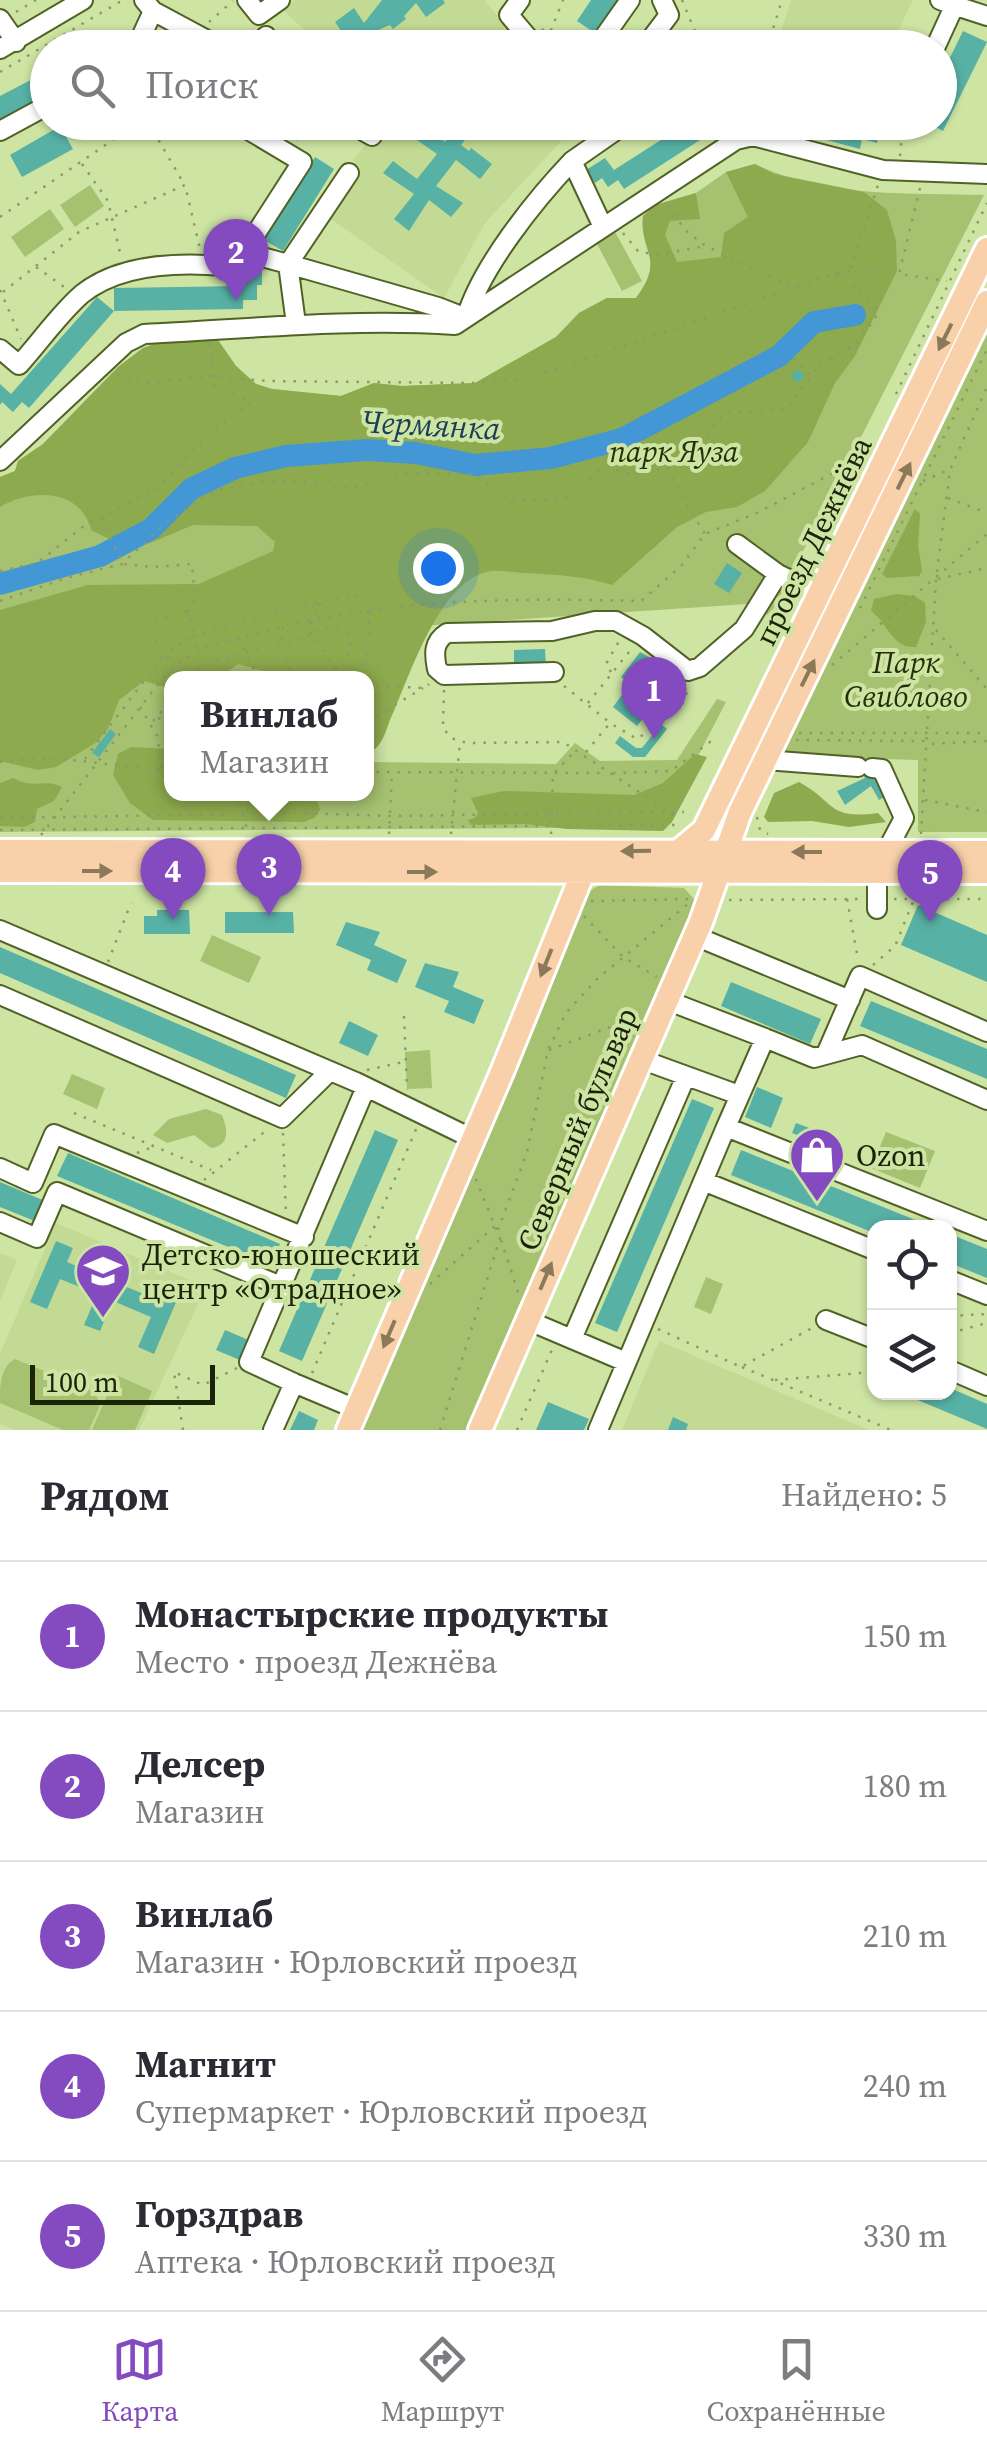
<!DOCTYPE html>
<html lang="ru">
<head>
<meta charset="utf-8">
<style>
	:root { --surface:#fff; --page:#f7f7f7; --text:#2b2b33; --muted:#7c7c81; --line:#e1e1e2; --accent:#844ac0 }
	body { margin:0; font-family:"Source Serif 4",serif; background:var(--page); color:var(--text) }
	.controls { position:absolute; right:30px; bottom:30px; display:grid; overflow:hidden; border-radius:20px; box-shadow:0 2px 8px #0004 }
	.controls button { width:90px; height:90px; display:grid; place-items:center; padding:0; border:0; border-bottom:2px solid var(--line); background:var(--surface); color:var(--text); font:50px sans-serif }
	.scale { position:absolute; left:30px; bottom:25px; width:185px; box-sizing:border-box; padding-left:10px; border:5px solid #1b2309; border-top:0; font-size:28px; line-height:35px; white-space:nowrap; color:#1b2309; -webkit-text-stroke:8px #cde4a3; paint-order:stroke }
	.you { position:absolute; left:438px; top:568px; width:35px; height:35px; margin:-25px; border:8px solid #fff; border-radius:50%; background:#1a73e8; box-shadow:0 0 0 15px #1a73e833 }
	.badge { display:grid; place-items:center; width:65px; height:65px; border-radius:50%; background:var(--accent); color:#fff; font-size:32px; font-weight:700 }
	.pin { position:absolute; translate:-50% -82px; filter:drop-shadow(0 2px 5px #0008) }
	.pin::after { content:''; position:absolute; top:52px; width:35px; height:30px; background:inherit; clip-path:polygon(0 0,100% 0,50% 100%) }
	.popup { position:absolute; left:164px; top:671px; width:210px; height:130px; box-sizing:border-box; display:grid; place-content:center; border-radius:20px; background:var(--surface); filter:drop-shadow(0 2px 8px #0005); font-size:32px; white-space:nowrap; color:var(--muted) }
	.popup b { font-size:38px; color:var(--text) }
	.popup::after { content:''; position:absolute; left:50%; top:100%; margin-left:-20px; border:20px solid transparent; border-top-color:var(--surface) }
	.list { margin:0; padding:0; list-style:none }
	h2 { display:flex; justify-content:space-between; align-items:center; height:130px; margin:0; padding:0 40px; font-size:42px }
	h2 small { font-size:32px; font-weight:400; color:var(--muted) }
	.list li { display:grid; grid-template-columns:65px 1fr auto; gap:30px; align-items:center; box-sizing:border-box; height:150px; padding:0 40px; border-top:2px solid var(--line) }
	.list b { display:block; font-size:38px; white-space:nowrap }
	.list p { margin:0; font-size:32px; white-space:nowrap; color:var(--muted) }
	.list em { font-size:32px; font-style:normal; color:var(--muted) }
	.icon { flex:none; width:55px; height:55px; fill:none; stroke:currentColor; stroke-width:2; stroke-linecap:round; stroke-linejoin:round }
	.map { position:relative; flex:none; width:987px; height:1430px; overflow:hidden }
	.search { position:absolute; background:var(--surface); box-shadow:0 2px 8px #0004; left:30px; right:30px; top:30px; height:110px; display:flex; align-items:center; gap:25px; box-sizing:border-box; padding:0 35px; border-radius:55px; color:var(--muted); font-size:38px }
	.sheet { height:880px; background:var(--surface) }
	nav { display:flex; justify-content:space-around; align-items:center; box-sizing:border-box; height:140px; border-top:2px solid var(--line); background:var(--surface); font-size:28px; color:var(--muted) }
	nav a { display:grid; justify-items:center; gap:5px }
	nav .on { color:var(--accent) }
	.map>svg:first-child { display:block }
	.built { fill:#c2da93 }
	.green { fill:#a6c170 }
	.forest { fill:#8eaa4e }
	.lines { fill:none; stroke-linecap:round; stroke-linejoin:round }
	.river { stroke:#4397d5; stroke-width:22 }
	.building { fill:#58b1a5 }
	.minor-casing { stroke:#506226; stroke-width:22 }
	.major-casing { stroke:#fff; stroke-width:28 }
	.path { stroke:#8a9b69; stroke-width:2.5; stroke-dasharray:2.5 8; stroke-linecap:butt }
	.minor { stroke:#fff; stroke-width:18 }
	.major { stroke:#f8d1aa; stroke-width:22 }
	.oneway { fill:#8a7a5a }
	.labels { text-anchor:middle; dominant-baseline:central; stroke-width:8; stroke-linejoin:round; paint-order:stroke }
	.park-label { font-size:30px; font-style:italic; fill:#253009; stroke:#cde4a3 }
	.street-label { font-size:30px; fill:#1b2309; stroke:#cde4a3 }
	.poi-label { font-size:30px; fill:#1b2309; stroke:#cde4a3; text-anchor:start }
	.water-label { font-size:32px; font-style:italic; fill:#1b3e58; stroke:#cde4a3 }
</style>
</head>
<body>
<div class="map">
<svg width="987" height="1430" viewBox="0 0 987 1430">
	<rect width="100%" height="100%" fill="#cde4a3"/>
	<!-- built -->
	<path class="built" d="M295 0H484L524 47H323L282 9Z
		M791 0H913L890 47H776Z
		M384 123H578L485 223 444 298 328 217 361 168 353 160Z
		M56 1223 206 1287 139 1430H15L0 1424V1354Z
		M0 1253 17 1260 0 1301Z
		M659 1341 869 1430H622Z"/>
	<!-- green -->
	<path class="green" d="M755 164C824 198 909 193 984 195L770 616 747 604 376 629 365 678H172V794H366L367 762 556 764 575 743 600 761 677 760 717 699 726 702 661 827 0 832V477L15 471 18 461 43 444 118 367 143 348 157 343 218 340 236 366 256 384 272 389 341 396 374 383 402 386 475 383 556 337 579 313 607 298H636C667 258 639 252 643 216L655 205 696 193 726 172Z
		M90 185 104 206 75 227 60 205Z
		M50 209 64 229 25 257 11 237Z
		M615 232 642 281 622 291 596 242Z
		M987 328V832H918V760L792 756 783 751Z
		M599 885 684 888 694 899 693 910 469 1430H354L587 893Z
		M212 935 261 957 249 983 200 961Z
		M430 1050 432 1088 407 1089 405 1052Z
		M72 1074 105 1088 97 1109 63 1094Z
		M206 1109 222 1115C228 1129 230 1146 211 1148L194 1135 167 1143 153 1135 169 1119Z
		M886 1132 935 1151 920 1188 871 1168Z
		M706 1277 723 1284 711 1314 694 1307Z
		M15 1359 95 1392 100 1405 89 1430H63L0 1403C0 1386 0 1367 15 1359Z
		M116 1375 152 1391 135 1430H92Z"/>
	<!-- forest -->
	<path class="forest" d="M755 164 774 174 864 192 887 210 896 241 897 271 855 356 835 383 808 442 765 491 737 507 706 512 677 527 612 585C584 576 558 575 529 573 517 573 503 570 491 571 442 577 411 672 394 711 385 728 386 745 367 754L366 678H274V674L238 664 219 678H172L171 689 144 681 119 700 108 729 97 742 56 767 38 770 0 761V610L88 585 199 584 273 551 275 542 257 526 193 525 150 543 119 544 91 530C81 489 32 488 0 507V477L15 471 18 461 43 444 118 367 143 348 157 343 218 340 236 366 256 384 272 389 341 396 374 383 402 386 475 383 556 337 579 313 607 298H636C666 258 639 252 643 216L655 205 696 193 700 219 670 221 665 235 677 262 721 257 724 233 748 217 726 172Z
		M915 509 920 514 918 545 922 571 919 576 887 578 882 574Z
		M896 594 915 596 925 603 926 622 916 647C892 649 889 624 871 611L874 599Z
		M131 747 171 749 172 794H315L320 810 314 818 304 822 153 820 130 803 113 775 118 754Z
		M695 754 707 757 672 822 663 831 567 829 526 824 471 825 468 820 475 818 478 813 471 798 504 791 634 795 663 783Z
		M13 778C37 790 42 778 62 787L54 801 37 809 35 822 24 827 0 826V783Z
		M799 782C836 802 827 820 878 813L886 822 849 827 812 821 768 822 764 817 774 793Z"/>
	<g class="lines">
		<!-- river -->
		<path class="river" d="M0 584 100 556 151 529 191 489 235 468 286 456 367 450 416 453 475 465 551 458 622 439 779 356 814 322 855 315"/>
	</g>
	<!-- building -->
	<path class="building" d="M382 0H443L445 3 426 17 416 3 404 16 406 19 393 29 390 25 371 33 381 48H353L335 22 354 8 364 23Z
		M591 0H618L595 33 577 21Z
		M677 31 698 48H664Z
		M963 31 987 42 943 131 926 122H940V78Z
		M112 36 118 48H90Z
		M165 38 180 48H159Z
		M48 71V95L0 121V96Z
		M253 122H284L276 136Z
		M456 122H479L461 145 469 151 471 148 492 164 480 179 456 160 436 186 463 203 451 217 429 200 409 231 394 219 414 194 383 173 393 161 417 179 437 154 411 136 421 123 445 142Z
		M689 122H728L624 189 618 180 608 187 602 178 595 183 586 170 605 158 614 170Z
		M760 122H852L868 126 869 122H888L886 131 880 129 877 143 862 139 860 149Z
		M60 126 73 149 22 177 10 155Z
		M315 157 334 169 283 251 264 240Z
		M262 269V285H257V300H243V309L114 311V288L244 286 243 270Z
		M97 297 114 311 29 408 22 402 13 412 2 402 0 405V384L11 394Z
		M798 369 805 376 798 383 791 377Z
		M727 563 742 573 729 593 714 584Z
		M545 649 546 669 514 670V650Z
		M640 652 665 666 683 686 664 711 655 703 637 726 613 707 630 684 621 677Z
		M661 724 667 729 645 757H633L615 743 620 736 636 748H642Z
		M110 729 116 734 99 757 92 753Z
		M866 758 888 795 879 800 871 786 845 805 837 791 865 778 857 764Z
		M918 905 987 935V982L901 945Z
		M157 910H189L190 934H144V916H157Z
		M225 912H293L294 933H225Z
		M346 922 380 932 374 945 407 960 397 983 367 970 371 960 336 945Z
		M0 947 296 1075 286 1098 0 973Z
		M425 963 459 972 453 987 484 1000 474 1024 444 1012 449 1001 415 987Z
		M731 982 821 1019 810 1044 721 1006Z
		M871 1001 987 1049V1079L860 1026Z
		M349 1021 378 1035 368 1056 339 1043Z
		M757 1087 783 1098 771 1128 745 1117Z
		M692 1099 714 1108 617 1332 595 1323Z
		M796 1123 812 1129 809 1135 804 1133 802 1137 792 1133Z
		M375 1130 398 1140 302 1361 279 1351Z
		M741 1150 908 1217 933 1228H874V1233L731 1175Z
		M68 1153 280 1244 272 1265 57 1176Z
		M0 1182 45 1201 37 1222 0 1207Z
		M950 1234 987 1249V1278L950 1263Z
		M56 1241 73 1248 67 1262 158 1300 164 1286 180 1293 154 1354 138 1347 151 1317 113 1301 100 1331 84 1325 97 1294 60 1279 47 1309 30 1302Z
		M225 1330 251 1341 242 1361 216 1350Z
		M950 1388 987 1404V1429L901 1393 950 1392Z
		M548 1402 589 1419 584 1430H536Z
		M299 1411 318 1420 314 1430H290Z
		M673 1417 688 1424 686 1430H668Z"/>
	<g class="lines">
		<!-- minor casing -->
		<g class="minor-casing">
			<path id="minor" d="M247 0 259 15 280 0
				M520 0 509 15 537 48
				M953 0V5L987 16
				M153 11 222 48
				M0 19 16 42
				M266 36 273 48
				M599 44 630 0
				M136 48 153 11 144 0
				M644 48 669 15 662 0
				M935 48 952 11 953 5 940 0
				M0 49 83 0
				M235 122 302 162 244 252
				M347 122 372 136
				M0 131 48 105
				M349 173 288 264 438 307 466 318C481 267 535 200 572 161
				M603 227 572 161 628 122
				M0 349 19 365C40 342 59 314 82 294 119 264 179 262 225 266L244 252 288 264 296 324
				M0 461 126 343 144 334C247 329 351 318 455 325L736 140 753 136 883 170 987 174
				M778 574 821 595
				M554 672 444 675 437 669C434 654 433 642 447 633L552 631 595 621H616L643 636 688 671 700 667 744 629 778 574 737 544
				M765 760 858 767
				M872 768 882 769 904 818 886 852
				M877 909V872
				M0 930 356 1082 473 1139
				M695 936 850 1000
				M0 995 282 1118 330 1071
				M666 1000 765 1038
				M826 1054 860 976 987 1032
				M640 1059 739 1095
				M726 1127 765 1038 814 1058 862 1045 987 1100
				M0 1168 33 1183 54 1134 304 1237
				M703 1181 874 1250
				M0 1222 37 1238 57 1192 283 1287
				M950 1280 987 1295
				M527 1320 626 1362
				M826 1320 874 1339
				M572 1339 686 1076
				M950 1370 987 1386
				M294 1383 249 1362 366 1087
				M273 1430 294 1383 356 1409
				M598 1430 726 1127 987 1231"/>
		</g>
		<!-- major casing -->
		<g class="major-casing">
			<path id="major" d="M680 850 704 830 987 249
				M0 851 987 852
				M0 871 987 872
				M348 1430 502 1072 588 860
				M480 1430 701 922 740 812 987 302"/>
		</g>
		<!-- path -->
		<path class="path" d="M682 0 702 48
			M16 12 36 0
			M209 22 233 1
			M542 29 549 35
			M559 46 586 45
			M559 48 549 35 563 0
			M767 48 782 0
			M0 72 123 0
			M148 122 184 184
			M125 132 140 122
			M296 140 307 122
			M900 156 903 122
			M82 164 108 201 121 257
			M920 188 899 274 947 281
			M668 205 685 230 706 246 794 288C830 274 860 263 899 274
			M0 217 123 133 124 122
			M623 233 638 251 657 255 705 246
			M36 267 67 289
			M851 268 878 185
			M0 290 21 339
			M3 292 79 232 185 185 200 249
			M793 358 809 375
			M117 374 145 383 211 376 267 381 475 383 529 378 794 288
			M896 394 987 203
			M668 467 684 500 705 534
			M923 481 948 470
			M948 498 987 513
			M102 518 122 564 153 567 192 564 195 599 188 611 194 636 165 653 156 642 157 620 188 611
			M0 571 37 563 84 526 158 488 204 439 251 402 214 386 210 343
			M938 579 987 568
			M0 601 66 578 122 564 164 524 214 491 263 481 310 482 334 487H353L401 473 475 474 507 499C525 499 555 503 571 495 588 487 588 474 608 466L630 475 659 469 687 458 709 435 715 422 727 413 787 409 820 363 857 344 879 312 853 285 834 273
			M320 603 310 625 311 633 343 678
			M860 608 987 349
			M283 627 281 644 292 678
			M936 630 987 689
			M239 639 258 678
			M197 647 194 636 212 630 321 601 357 596 368 605C370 631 370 655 357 678
			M832 665 987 534
			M611 672 606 664 619 641
			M190 678C218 650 257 653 292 642 304 639 316 628 329 628 365 628 347 666 330 678
			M366 685 424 688 429 684
			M564 686 609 722
			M444 690 443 728 451 738 467 743 563 742 680 819
			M588 703 633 647
			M140 707 157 736 162 768
			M366 717 378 715 423 688
			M158 718 172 723
			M153 721 172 699
			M799 733H987
			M796 740 924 741 930 744 987 741
			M586 752 610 723 637 739C645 734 649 728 656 722 669 710 687 711 687 687
			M85 759 165 653 174 664
			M0 762C57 752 114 768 172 770
			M366 772 605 773
			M613 773 671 771 710 742 717 747
			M237 794 247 829
			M925 800 987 812
			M757 817 760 830 768 834
			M0 818 299 813 389 816 684 812
			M0 830 677 825
			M389 834 392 772
			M451 834 460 742
			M551 834 553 774 575 751
			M921 834 936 579 950 470 987 387
			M41 835 170 669C204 643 228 640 268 630 391 598 516 598 641 601L681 566 705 534 759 512 867 455
			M847 899 858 959
			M894 899H987
			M729 900 861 899
			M591 901 693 899
			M584 916 623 957 657 977
			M108 962 131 903
			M873 965 895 946 913 902
			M404 1016 407 1090
			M549 1050 640 1016
			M367 1070 403 1062
			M74 1113 211 1170
			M283 1133 286 1215
			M137 1153 153 1147
			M204 1180 268 1129
			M498 1230 527 1152 548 1050 566 1013 596 980 689 903
			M501 1240 519 1295
			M430 1284 495 1226
			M950 1316 987 1314
			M658 1329 741 1367 812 1328
			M950 1333 987 1323
			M742 1367 891 1430
			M312 1373 417 1127
			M775 1380 874 1372
			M183 1430 174 1372 203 1385 237 1368
			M440 1430 500 1238 475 1177
			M517 1430 554 1345"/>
		<!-- minor -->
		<use href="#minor" class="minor"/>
		<!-- major -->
		<use href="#major" class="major"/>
	</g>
	<!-- one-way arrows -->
	<defs><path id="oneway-solid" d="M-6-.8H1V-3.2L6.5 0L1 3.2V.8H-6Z" transform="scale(2.5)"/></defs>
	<g class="oneway">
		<use href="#oneway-solid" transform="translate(945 337) rotate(116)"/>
		<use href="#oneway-solid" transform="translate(904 476) rotate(-64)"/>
		<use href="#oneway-solid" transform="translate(808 673) rotate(-64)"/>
		<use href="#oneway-solid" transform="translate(636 851) rotate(179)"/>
		<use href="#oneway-solid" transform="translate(807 852) rotate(-180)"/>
		<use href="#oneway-solid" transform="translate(97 871)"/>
		<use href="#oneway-solid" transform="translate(422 872)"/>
		<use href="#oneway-solid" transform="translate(546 963) rotate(112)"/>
		<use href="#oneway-solid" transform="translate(546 1276) rotate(-67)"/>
		<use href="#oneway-solid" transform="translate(389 1334) rotate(113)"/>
	</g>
	<!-- icons -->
	<defs>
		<g id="shop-pin" transform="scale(2.875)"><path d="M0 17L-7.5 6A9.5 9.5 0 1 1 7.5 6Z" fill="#844ac0" stroke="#cde4a3"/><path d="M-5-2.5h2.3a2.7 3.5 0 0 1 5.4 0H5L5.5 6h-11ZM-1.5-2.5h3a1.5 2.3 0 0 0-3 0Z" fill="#fff"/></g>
		<g id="school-pin" transform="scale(2.875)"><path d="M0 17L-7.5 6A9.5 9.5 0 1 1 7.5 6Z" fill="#844ac0" stroke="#cde4a3"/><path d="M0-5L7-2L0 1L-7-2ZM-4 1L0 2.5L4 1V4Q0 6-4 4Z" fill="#fff"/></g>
	</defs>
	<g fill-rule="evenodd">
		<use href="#shop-pin" x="817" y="1155"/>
		<use href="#school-pin" x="103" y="1271"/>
	</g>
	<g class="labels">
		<!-- park labels -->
		<g class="park-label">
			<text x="674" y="451">парк Яуза</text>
			<text x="906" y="662">Парк<tspan x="906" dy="34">Свиблово</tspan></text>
		</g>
		<!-- street labels -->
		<g class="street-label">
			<text transform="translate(813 541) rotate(-64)">проезд Дежнёва</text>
			<text transform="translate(577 1129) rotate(-67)">Северный бульвар</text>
		</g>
		<!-- poi labels -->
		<g class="poi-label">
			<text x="856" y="1155">Ozon</text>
			<text x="142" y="1254">Детско-юношеский<tspan x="142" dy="34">центр «Отрадное»</tspan></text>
		</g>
		<!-- water labels -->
		<g class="water-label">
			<text transform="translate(431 425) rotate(3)">Чермянка</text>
		</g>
	</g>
</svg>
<div class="controls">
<button><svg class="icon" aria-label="locate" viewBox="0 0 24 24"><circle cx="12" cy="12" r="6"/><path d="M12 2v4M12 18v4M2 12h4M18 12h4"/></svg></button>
<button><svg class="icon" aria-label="layers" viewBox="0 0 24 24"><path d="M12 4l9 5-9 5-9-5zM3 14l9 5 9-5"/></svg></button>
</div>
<div class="scale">100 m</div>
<div class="you"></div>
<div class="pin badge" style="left:654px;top:739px">1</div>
<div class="pin badge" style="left:236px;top:301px">2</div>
<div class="pin badge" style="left:269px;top:916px">3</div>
<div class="popup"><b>Винлаб</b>Магазин</div>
<div class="pin badge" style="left:173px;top:920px">4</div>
<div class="pin badge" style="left:930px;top:922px">5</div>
<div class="search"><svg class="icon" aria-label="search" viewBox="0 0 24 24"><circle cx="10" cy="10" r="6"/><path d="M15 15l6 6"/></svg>Поиск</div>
</div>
<section class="sheet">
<h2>Рядом<small>Найдено: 5</small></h2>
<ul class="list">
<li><span class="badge">1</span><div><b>Монастырские продукты</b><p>Место · проезд Дежнёва</p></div><em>150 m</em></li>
<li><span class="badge">2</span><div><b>Делсер</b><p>Магазин</p></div><em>180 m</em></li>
<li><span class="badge">3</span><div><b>Винлаб</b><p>Магазин · Юрловский проезд</p></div><em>210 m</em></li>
<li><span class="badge">4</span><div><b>Магнит</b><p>Супермаркет · Юрловский проезд</p></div><em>240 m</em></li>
<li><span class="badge">5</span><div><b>Горздрав</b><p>Аптека · Юрловский проезд</p></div><em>330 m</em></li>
</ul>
</section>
<nav>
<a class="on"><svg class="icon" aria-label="map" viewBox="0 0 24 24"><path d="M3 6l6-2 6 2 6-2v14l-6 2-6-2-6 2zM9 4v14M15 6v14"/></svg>Карта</a>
<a><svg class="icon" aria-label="directions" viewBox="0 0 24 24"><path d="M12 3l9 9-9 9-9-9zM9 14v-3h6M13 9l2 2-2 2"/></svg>Маршрут</a>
<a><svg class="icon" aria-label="saved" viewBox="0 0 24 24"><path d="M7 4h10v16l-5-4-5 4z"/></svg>Сохранённые</a>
</nav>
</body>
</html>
